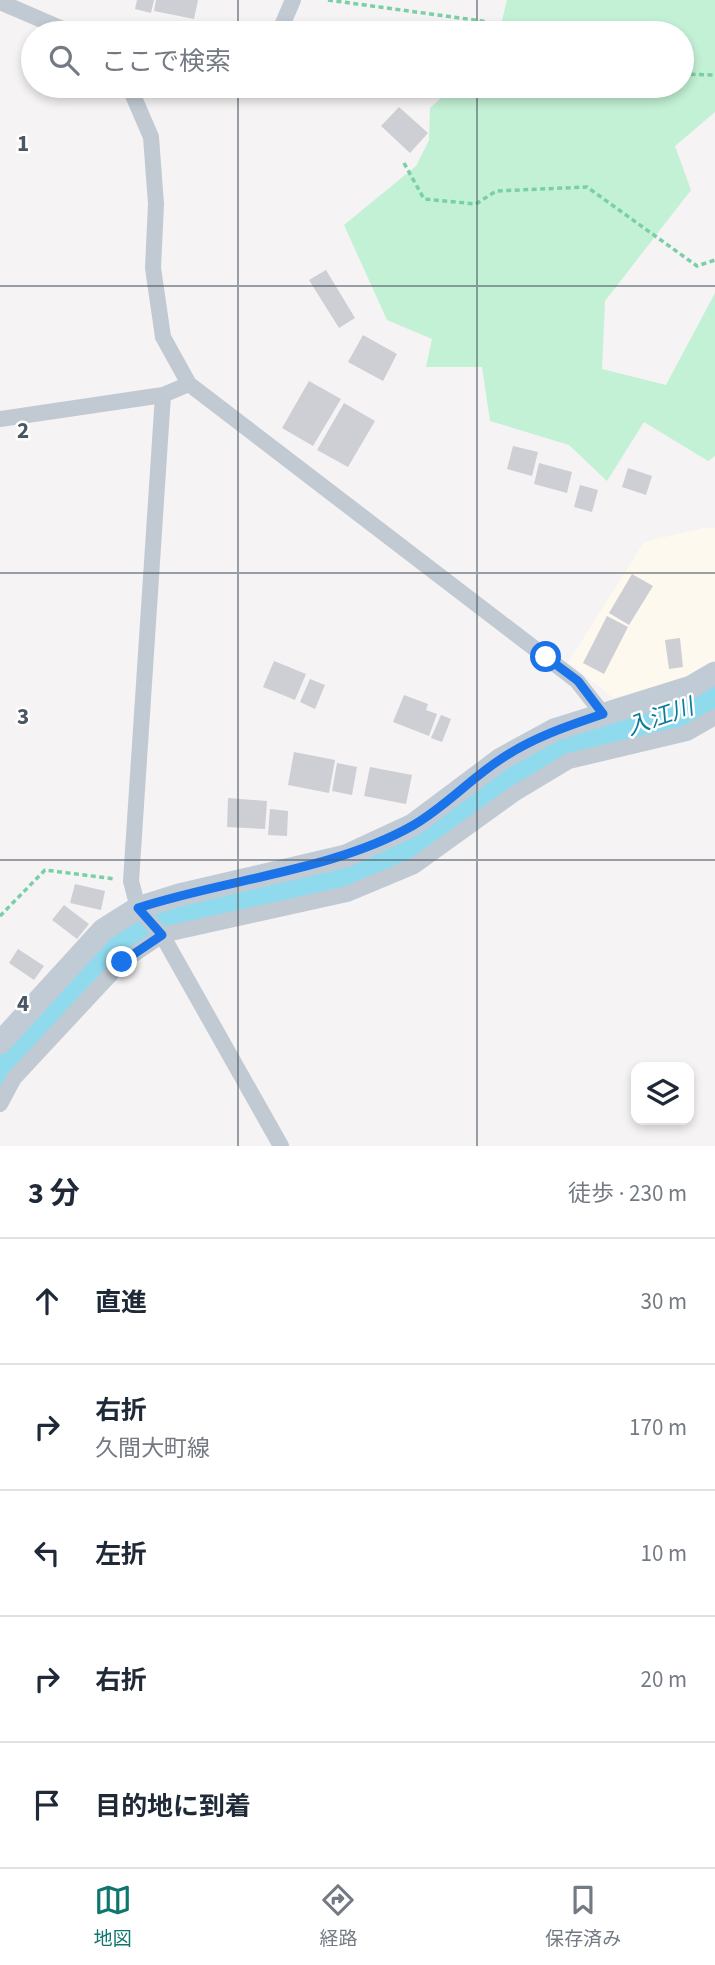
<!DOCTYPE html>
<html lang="ja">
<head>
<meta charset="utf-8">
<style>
	:root { --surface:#fff; --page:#f2f2f3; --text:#1f2937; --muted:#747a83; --line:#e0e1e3; --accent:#0f766e }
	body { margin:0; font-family:"Source Sans 3","Noto Sans JP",sans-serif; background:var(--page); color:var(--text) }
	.controls { position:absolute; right:21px; bottom:21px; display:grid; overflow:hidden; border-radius:14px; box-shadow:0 4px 10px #0003 }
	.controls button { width:63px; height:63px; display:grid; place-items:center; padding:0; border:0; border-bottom:2px solid var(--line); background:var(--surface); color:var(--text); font:35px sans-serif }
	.stop { position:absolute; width:21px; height:21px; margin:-16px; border:5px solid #1a73e8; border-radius:50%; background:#fff }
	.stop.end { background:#1a73e8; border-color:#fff; box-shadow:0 2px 7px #0008 }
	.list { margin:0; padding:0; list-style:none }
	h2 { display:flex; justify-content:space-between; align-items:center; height:91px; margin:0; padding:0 28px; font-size:30px }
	h2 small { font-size:23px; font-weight:400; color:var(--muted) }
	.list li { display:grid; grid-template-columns:46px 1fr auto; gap:21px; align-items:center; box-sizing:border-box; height:126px; padding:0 28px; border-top:2px solid var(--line) }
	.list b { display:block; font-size:26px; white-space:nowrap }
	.list p { margin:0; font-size:23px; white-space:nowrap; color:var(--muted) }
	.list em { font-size:23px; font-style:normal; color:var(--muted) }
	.icon { flex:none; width:38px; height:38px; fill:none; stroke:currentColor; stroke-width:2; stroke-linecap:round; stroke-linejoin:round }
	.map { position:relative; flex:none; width:715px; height:1146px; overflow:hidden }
	.search { position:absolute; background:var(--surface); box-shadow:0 4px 10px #0003; left:21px; right:21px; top:21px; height:77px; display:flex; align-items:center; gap:18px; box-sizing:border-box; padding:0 24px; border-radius:38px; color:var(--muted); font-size:26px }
	.sheet { height:721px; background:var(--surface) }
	nav { display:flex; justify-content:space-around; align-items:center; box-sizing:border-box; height:98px; border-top:2px solid var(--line); background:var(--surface); font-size:19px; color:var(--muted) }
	nav a { display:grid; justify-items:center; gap:4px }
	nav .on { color:var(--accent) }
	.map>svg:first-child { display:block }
	.commercial { fill:#fdf9ef }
	.green { fill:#c3f1d5 }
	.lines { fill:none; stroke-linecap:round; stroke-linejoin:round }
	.river { stroke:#90daee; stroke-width:35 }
	.building { fill:#cdcfd5 }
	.path { stroke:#7ad0a6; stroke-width:3.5; stroke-dasharray:5 3.5; stroke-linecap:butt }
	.street { stroke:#c1cad2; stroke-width:16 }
	.secondary { stroke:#c1cbd6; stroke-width:23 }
	.route { stroke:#1a73e8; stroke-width:9 }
	.grid { fill:none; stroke:#4a5661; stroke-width:2; stroke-opacity:0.55 }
	.labels { text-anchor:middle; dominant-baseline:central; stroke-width:5; stroke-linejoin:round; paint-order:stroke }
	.water-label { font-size:23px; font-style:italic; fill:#0c7c9b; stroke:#fff }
	.grid-label { font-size:23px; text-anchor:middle; font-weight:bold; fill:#4a5661; stroke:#fff; stroke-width:5; stroke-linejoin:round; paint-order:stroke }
</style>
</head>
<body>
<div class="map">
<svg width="715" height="1146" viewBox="0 0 715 1146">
	<rect width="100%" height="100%" fill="#f5f3f3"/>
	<!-- commercial -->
	<path class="commercial" d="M703 528H715V662L692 676 613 698 568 662 644 542Z"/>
	<!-- green -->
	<path class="green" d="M507 0H715V112L675 146 691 190 605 301 602 369 666 385 715 293V456L708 461 644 422 607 481 569 445 490 421 482 367H426L432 339 387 320 344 225 416 166 429 140 430 108 454 86H682V33H499Z"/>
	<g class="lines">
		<!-- river -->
		<path class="river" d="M0 1073 11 1056 108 949 170 915 331 882 413 849 508 773 561 747 654 722 715 698"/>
	</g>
	<!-- building -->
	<path class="building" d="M137 0H154L151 13 135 9Z
		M156 0H198L194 19 154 11Z
		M399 107 428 133 410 153 381 126Z
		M326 270 355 318 339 328 309 280Z
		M363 335 397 354 383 381 348 362Z
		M309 381 341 399 313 446 282 428Z
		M344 403 375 421 348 467 317 450Z
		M513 446 538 452 532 476 507 469Z
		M539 463 572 472 567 493 534 484Z
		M628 468 652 476 646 495 622 487Z
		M580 485 598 490 592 512 574 507Z
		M632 574 653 586 629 625 609 613Z
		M607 616 628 627 604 674 583 663Z
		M680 638 683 667 669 669 665 640Z
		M274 661 306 674 295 700 263 687Z
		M310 679 325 685 315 709 300 702Z
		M404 695 428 704 426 710 437 714 429 736 393 722Z
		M441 715 451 719 442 742 431 738Z
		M294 752 335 760 329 793 288 785Z
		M337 763 357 767 352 795 332 791Z
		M370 767 412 775 406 804 364 796Z
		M228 798 267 801 265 829 227 827Z
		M270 809 288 811 287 836 268 835Z
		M75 884 105 891 101 910 70 903Z
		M64 905 89 924 77 939 52 920Z
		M18 949 44 966 34 980 9 963Z"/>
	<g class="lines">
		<!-- path -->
		<path class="path" d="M328 0 482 21 531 33
			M682 74 715 75
			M404 163 424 199 476 204 496 191 587 187 697 266 715 260
			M0 916 45 870 115 879"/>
		<!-- street -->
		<path class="street" d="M0 2 72 33
			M274 33 280 30 293 0
			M129 86 151 137 156 204 153 268 163 337 189 384 577 681 603 714
			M163 395 131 881 138 908 162 935 281 1146
			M0 419 163 395 189 384
			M0 1104 14 1078 122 962 162 935 347 894 414 866 514 794 569 761 687 733 715 717"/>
		<!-- secondary -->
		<path class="secondary" d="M0 1043 103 930 138 908 179 895 346 856 413 825 501 759 554 730 691 687 715 673"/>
	</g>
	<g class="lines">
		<!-- route -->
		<path class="route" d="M122 962 162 935 138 908C226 879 332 871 412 826 444 808 470 779 501 759 532 738 567 726 603 714L578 681 546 657"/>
	</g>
	<!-- grid -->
	<path class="grid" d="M238 0V33M477 0V33M238 86V1146M477 86V1146M0 286H715M0 573H715M0 860H715"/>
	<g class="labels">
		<!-- water labels -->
		<g class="water-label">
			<text transform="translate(660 717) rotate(-19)">入江川</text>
		</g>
	</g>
	<g class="grid-label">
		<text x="23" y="151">1</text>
		<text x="23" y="438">2</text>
		<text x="23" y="724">3</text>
		<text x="23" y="1011">4</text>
	</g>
</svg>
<div class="controls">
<button><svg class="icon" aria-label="layers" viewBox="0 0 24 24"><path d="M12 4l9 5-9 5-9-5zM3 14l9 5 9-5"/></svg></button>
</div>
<div class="stop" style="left:546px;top:657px"></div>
<div class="stop end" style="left:122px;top:962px"></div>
<div class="search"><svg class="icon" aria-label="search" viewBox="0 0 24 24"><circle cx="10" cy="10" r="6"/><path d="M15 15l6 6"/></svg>ここで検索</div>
</div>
<section class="sheet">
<h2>3 分<small>徒歩 · 230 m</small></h2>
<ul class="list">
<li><svg class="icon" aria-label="ahead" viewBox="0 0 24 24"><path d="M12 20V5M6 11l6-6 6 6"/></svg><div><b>直進</b></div><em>30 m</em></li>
<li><svg class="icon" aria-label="right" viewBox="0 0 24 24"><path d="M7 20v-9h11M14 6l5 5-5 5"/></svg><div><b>右折</b><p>久間大町線</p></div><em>170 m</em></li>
<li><svg class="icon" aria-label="left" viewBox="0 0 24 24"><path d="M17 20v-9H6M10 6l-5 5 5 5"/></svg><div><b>左折</b></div><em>10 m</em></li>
<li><svg class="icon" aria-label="right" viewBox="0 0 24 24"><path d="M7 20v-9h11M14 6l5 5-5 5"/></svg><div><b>右折</b></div><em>20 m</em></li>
<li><svg class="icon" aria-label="arrive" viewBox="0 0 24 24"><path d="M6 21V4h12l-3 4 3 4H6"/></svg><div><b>目的地に到着</b></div></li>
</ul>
</section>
<nav>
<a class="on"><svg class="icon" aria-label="map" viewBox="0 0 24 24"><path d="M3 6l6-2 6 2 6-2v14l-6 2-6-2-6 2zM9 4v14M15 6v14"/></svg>地図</a>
<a><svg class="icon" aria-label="directions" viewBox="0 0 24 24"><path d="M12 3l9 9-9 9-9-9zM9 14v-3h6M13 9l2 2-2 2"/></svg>経路</a>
<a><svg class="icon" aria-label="saved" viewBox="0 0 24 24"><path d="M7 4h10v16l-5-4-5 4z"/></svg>保存済み</a>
</nav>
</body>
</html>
